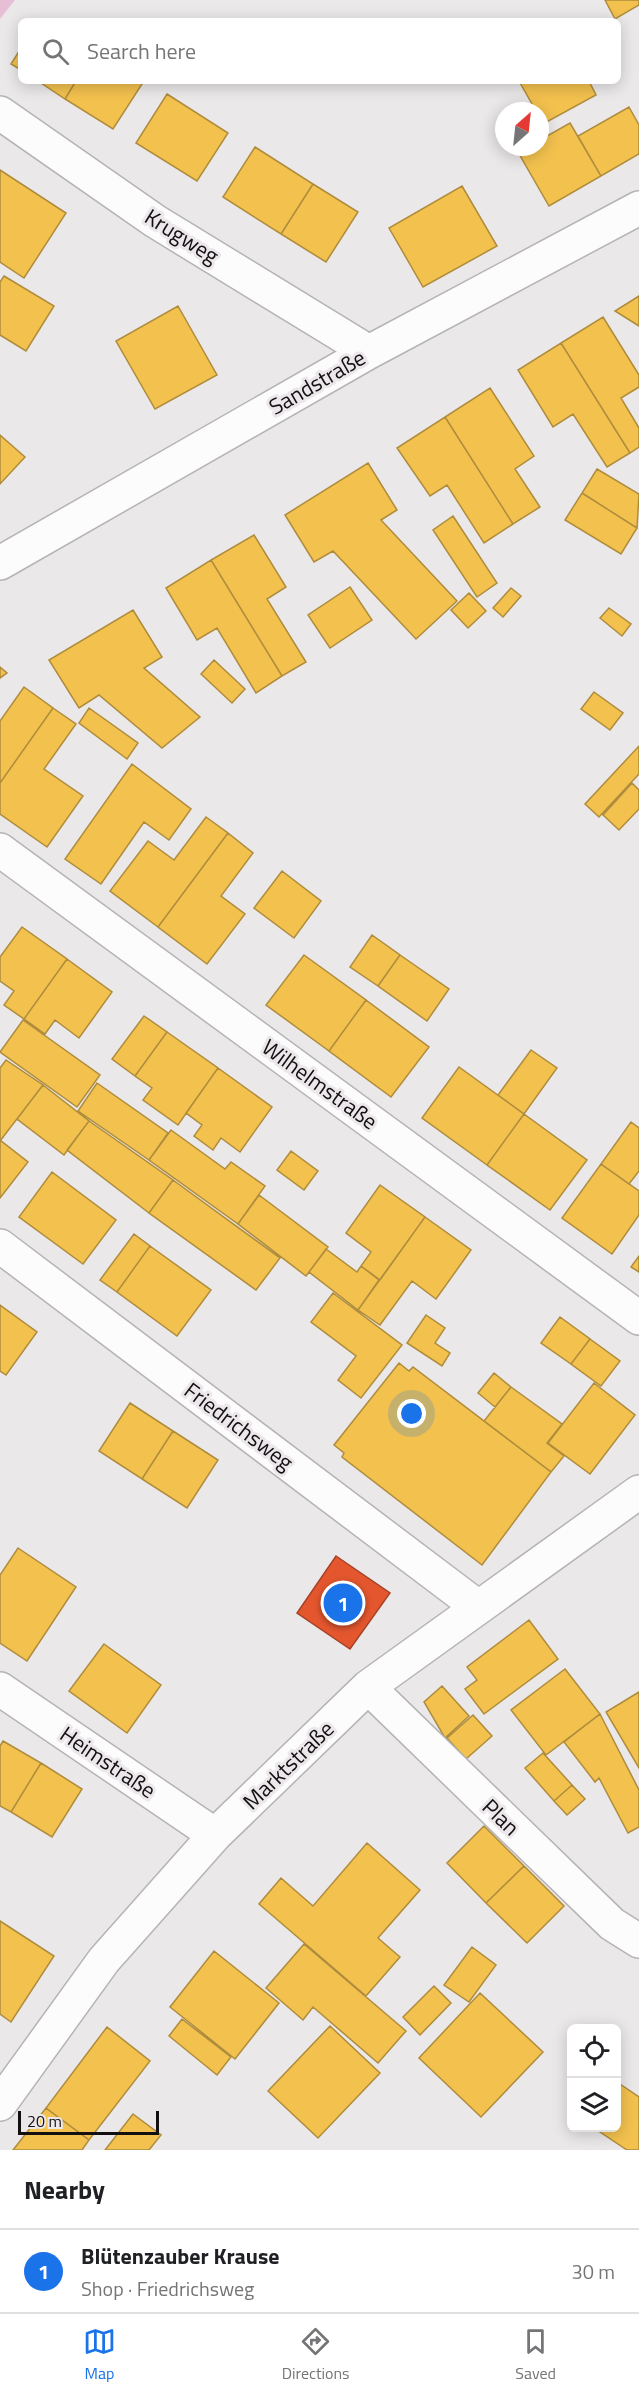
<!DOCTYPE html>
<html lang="en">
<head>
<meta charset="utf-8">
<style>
	:root { --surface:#fff; --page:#f2f2f2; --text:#202124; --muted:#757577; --line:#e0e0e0; --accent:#1a73e8 }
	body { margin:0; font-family:"Titillium Web",sans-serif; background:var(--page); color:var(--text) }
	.controls { position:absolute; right:18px; bottom:18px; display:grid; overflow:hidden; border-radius:9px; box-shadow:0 3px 15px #0003 }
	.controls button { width:54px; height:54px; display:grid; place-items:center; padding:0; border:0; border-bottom:2px solid var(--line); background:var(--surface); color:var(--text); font:30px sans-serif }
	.compass { position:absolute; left:495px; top:102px; width:54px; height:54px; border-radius:50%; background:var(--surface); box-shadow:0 3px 15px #0003; rotate:27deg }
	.scale { position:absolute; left:18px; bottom:15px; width:141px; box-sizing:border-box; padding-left:6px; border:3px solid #121011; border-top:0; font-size:16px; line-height:21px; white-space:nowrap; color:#121011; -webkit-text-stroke:4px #ece7ea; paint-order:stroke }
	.you { position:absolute; left:412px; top:1414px; width:21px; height:21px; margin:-15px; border:4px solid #fff; border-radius:50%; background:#1a73e8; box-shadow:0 0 0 9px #1a73e833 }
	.badge { display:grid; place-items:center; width:39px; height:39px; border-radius:50%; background:var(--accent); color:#fff; font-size:20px; font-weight:700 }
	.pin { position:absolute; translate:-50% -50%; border:3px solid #fff; box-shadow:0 2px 6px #0006 }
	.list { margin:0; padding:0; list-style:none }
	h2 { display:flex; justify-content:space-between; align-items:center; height:78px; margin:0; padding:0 24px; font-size:26px }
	h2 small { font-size:20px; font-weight:400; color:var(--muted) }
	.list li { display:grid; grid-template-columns:39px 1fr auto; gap:18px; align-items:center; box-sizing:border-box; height:84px; padding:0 24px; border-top:2px solid var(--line) }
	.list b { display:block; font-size:22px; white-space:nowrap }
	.list p { margin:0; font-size:20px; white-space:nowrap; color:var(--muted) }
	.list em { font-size:20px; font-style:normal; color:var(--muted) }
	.icon { flex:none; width:33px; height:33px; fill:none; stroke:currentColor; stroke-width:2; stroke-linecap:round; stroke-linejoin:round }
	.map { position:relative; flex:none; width:639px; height:2150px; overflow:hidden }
	.search { position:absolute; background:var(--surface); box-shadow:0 3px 15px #0003; left:18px; right:18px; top:18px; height:66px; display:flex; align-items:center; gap:15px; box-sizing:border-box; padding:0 21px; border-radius:9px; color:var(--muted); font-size:22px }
	.sheet { height:162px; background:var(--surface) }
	nav { display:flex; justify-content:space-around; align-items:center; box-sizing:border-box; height:84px; border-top:2px solid var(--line); background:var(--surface); font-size:16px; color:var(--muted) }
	nav a { display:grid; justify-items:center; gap:3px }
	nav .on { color:var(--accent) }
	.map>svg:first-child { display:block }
	.green { fill:#e6bfd7 }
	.homes { fill:#f2c14e; stroke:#af8c3c; stroke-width:1.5 }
	.shops { fill:#e4572e; stroke:#a54225; stroke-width:1.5 }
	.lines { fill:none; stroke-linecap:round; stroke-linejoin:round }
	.minor-casing { stroke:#b5b3b5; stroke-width:36 }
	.minor { stroke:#fcfcfc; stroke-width:33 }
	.labels { text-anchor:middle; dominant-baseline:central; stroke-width:6; stroke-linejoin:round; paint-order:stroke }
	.street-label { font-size:22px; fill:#121011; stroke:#ece7ea }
</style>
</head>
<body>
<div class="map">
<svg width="639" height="2150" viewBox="0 0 639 2150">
	<rect width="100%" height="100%" fill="#ebe8ea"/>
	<!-- green -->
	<path class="green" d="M0 0H15L0 19Z"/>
	<!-- homes -->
	<path class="homes" d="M605 0H639V5L615 19Z
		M21 48V70L11 64Z
		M38 81H76L65 99Z
		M76 81H137L142 84 113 129 65 99Z
		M519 81H589L596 95 543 124 540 118V111H536Z
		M167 94 228 133 197 181 136 143Z
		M629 107 639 125V154L601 176 578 136Z
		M570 123 601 176 549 206 518 152 528 147H540V140Z
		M255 147 313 184 281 234 223 197Z
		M0 170 66 213 24 278 0 262Z
		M313 184 358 212 326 262 281 234Z
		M462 186 497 246 423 287 389 228Z
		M4 276 54 306 26 351 0 335V282Z
		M639 296V326L615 311Z
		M178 306 217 375 155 409 116 341Z
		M603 317 639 375V387L621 398 639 428V447L630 453 561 343Z
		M561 343 630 453 607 467 573 414 553 427 518 370Z
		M490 388 534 456 515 469 540 507 513 524 445 417Z
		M445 417 513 524 484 543 447 485 430 496 397 448Z
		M0 435 25 457 0 484Z
		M368 463 397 510 381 520 457 601 416 639 333 551 314 562 285 515Z
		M597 469 639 494 637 528 582 493Z
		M582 493 637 528 621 554 565 520Z
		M453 516 497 583 477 597 433 530Z
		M254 535 286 587 267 599 306 662 282 676 211 560Z
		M211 560 282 676 256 693 217 628 197 640 166 588Z
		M350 587 372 620 330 648 308 615Z
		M511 588 521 596 503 617 493 608Z
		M469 593 486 611 468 628 451 610Z
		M609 608 631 624 622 636 600 618Z
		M133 610 162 657 144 668 200 717 162 748 99 695 79 708 49 660Z
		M214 660 245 689 232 703 201 674Z
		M0 667 7 673 0 678Z
		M24 687 53 708 0 783V721Z
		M594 692 623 713 610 730 581 709Z
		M53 708 76 724 44 769 83 796 47 847 0 814V783Z
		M89 708 138 743 127 759 79 723Z
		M639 746V774L599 817 585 804Z
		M132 764 191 809 169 840 144 822 101 884 65 859Z
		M632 783 639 790V809L619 830 603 815Z
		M206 817 228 833 158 927 110 891 148 841 174 860Z
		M228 833 253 853 221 896 245 914 207 964 158 927Z
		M282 871 321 901 294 938 254 908Z
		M22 927 67 959 24 1019 4 1005 14 991 0 981V957Z
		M372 935 400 955 378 986 350 967Z
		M304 955 366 1000 329 1051 266 1005Z
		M400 955 449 989 427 1021 378 986Z
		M67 959 112 992 79 1038 55 1020 45 1034 24 1019Z
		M366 1000 429 1047 391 1097 329 1051Z
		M144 1016 167 1032 135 1076 112 1059Z
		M23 1020 100 1075 77 1107 0 1052Z
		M167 1032 218 1068 178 1125 143 1100 152 1088 135 1076Z
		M531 1050 557 1068 524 1114 498 1095Z
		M6 1060 43 1085 0 1141V1068Z
		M459 1067 524 1114 487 1165 422 1118Z
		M218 1068 272 1107 240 1152 221 1138 213 1150 194 1136 202 1125 186 1113Z
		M97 1083 168 1133 149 1160 78 1111Z
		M43 1085 89 1121 64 1155 17 1119Z
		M524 1114 587 1160 550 1210 487 1165Z
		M89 1121 173 1180 149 1213 67 1150Z
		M631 1122 639 1128V1171L629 1184 601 1164Z
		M171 1130 225 1169 231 1162 265 1186 238 1224 149 1160Z
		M0 1140 28 1162 0 1198Z
		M291 1151 318 1171 304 1190 277 1170Z
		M601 1164 639 1191V1215L612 1254 562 1218Z
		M52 1172 116 1220 83 1264 19 1217Z
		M173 1180 280 1258 256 1290 149 1213Z
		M380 1185 425 1217 380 1280 361 1266 371 1252 346 1233Z
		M259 1195 328 1247 306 1276 238 1224Z
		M425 1217 471 1250 436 1299 412 1281 380 1325 358 1310Z
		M134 1234 150 1246 117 1292 100 1280Z
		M150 1246 211 1290 177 1336 117 1292Z
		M326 1249 357 1272 361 1266 379 1280 358 1310 309 1272Z
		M639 1256V1272L631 1267Z
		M333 1293 402 1345 361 1398 338 1380 356 1356 311 1322Z
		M0 1305 37 1332 6 1375 0 1371Z
		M426 1315 445 1328 435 1343 450 1353 442 1366 407 1343Z
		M560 1317 590 1339 571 1364 541 1343Z
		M590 1339 620 1361 601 1386 571 1364Z
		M399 1363 409 1371 413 1367 551 1472 482 1565 342 1457 344 1453 334 1445Z
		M494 1373 511 1387 495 1407 478 1393Z
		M594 1383 635 1415 590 1474 548 1443Z
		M511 1387 562 1424 547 1443 564 1456 551 1472 484 1421Z
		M130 1403 173 1431 142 1479 99 1451Z
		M173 1431 218 1460 187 1508 142 1479Z
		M18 1548 76 1587 27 1661 0 1643V1575Z
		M529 1620 558 1659 484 1714 465 1689 477 1680 467 1667Z
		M104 1644 161 1685 127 1733 69 1691Z
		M565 1669 600 1714 546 1755 511 1710Z
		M442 1686 469 1716 445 1738 424 1702Z
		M639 1692V1768L606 1712Z
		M600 1714 639 1790V1827L628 1833 599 1778 595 1782 564 1742Z
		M473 1715 492 1736 466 1759 447 1738Z
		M3 1741 41 1763 11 1812 0 1806V1746Z
		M543 1753 572 1785 554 1801 525 1768Z
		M41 1763 82 1789 52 1837 11 1812Z
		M572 1785 585 1799 567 1815 554 1801Z
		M484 1826 524 1866 486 1903 447 1863Z
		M367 1843 420 1890 378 1938 400 1957 366 1996 259 1904 281 1878 313 1906Z
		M524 1866 564 1906 527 1943 486 1903Z
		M0 1921 54 1956 11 2022 0 2014Z
		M304 1944 406 2031 378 2063 313 2007 303 2020 266 1988Z
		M472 1947 496 1965 469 2002 444 1985Z
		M214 1951 279 2003 235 2059 170 2007Z
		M434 1986 451 2003 420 2035 403 2017Z
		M480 1993 543 2052 481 2117 419 2058Z
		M182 2019 231 2057 217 2075 169 2036Z
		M330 2026 380 2073 318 2138 268 2091Z
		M107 2027 150 2061 89 2140 46 2108Z
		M617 2082 639 2097V2150H627L594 2128H616Z
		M46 2108 89 2140 82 2150H13Z
		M133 2114 161 2135 149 2150H105Z"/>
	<!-- shops -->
	<path class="shops" d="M336 1556 390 1593 350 1649 297 1613Z"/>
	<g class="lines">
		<!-- minor casing -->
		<g class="minor-casing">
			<path id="minor" d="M0 113 155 221 369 352
				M0 563 369 352 639 208
				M0 850 639 1318
				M0 1246 478 1607
				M368 1687 612 1924 639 1941
				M0 1689 215 1835
				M0 2104 104 1960 215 1835 368 1687 639 1492"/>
		</g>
		<!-- minor -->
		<use href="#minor" class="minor"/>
	</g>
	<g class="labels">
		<!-- street labels -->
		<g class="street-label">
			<text transform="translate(182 236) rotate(32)">Krugweg</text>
			<text transform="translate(317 382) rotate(-30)">Sandstraße</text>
			<text transform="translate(320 1084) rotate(36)">Wilhelmstraße</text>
			<text transform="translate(239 1426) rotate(37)">Friedrichsweg</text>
			<text transform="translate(108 1762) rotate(34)">Heimstraße</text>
			<text transform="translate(288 1765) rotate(-44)">Marktstraße</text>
			<text transform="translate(501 1817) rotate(44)">Plan</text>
		</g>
	</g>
</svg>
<div class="controls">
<button><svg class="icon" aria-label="locate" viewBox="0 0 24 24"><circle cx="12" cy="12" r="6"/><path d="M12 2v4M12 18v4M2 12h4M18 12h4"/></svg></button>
<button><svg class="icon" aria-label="layers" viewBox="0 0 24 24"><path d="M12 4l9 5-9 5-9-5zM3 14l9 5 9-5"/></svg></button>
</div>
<svg class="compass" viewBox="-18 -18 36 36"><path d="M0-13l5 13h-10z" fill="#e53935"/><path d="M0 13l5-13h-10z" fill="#757577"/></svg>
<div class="scale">20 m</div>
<div class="you"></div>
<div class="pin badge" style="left:343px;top:1603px">1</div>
<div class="search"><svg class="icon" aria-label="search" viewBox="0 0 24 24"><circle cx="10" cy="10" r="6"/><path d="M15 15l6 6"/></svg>Search here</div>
</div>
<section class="sheet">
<h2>Nearby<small></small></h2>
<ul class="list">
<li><span class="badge">1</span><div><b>Blütenzauber Krause</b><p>Shop · Friedrichsweg</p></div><em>30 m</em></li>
</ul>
</section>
<nav>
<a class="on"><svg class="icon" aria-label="map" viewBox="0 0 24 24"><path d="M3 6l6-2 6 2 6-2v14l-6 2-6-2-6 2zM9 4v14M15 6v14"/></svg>Map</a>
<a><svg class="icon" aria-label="directions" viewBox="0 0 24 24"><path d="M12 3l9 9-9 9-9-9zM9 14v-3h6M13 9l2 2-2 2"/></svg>Directions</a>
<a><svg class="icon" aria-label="saved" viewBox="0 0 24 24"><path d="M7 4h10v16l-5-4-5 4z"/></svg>Saved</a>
</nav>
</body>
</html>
